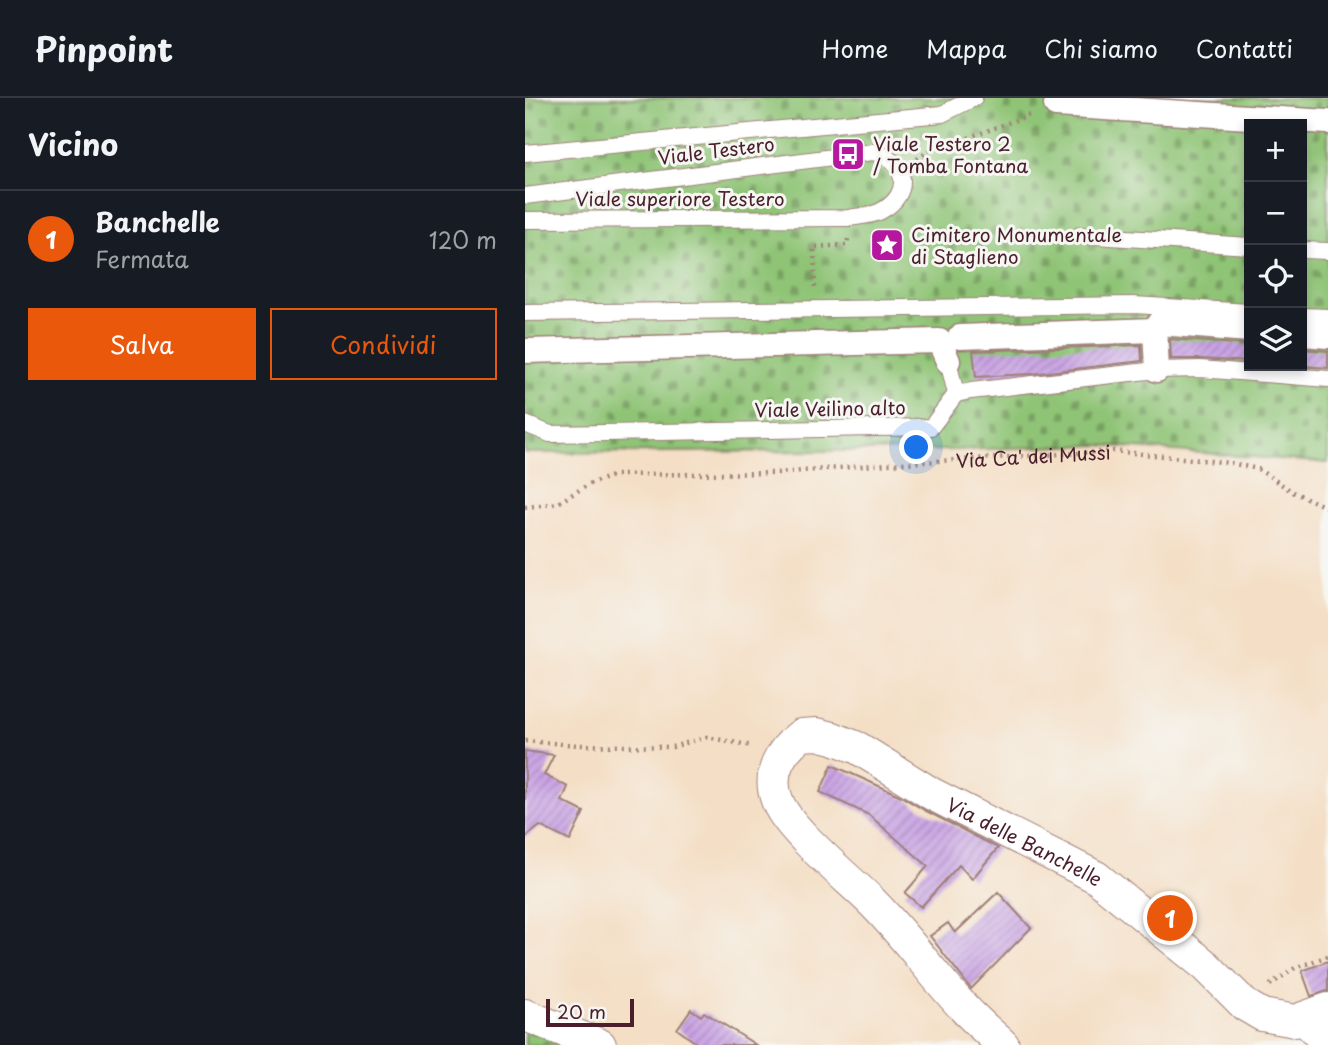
<!DOCTYPE html>
<html lang="it">
<head>
<meta charset="utf-8">
<style>
	:root { --surface:#171b24; --page:#20242c; --text:#f1f3f6; --muted:#9ea1a6; --line:#363941; --accent:#ea580c }
	body { margin:0; font-family:"Playpen Sans",sans-serif; background:var(--page); color:var(--text) }
	.controls { position:absolute; right:21px; top:21px; display:grid; overflow:hidden; border-radius:0px; box-shadow:0 4px 10px #0003 }
	.controls button { width:63px; height:63px; display:grid; place-items:center; padding:0; border:0; border-bottom:2px solid var(--line); background:var(--surface); color:var(--text); font:35px sans-serif }
	.scale { position:absolute; left:21px; bottom:18px; width:88px; box-sizing:border-box; padding-left:7px; border:4px solid #4a1f2b; border-top:0; font-size:19px; line-height:24px; white-space:nowrap; color:#4a1f2b; -webkit-text-stroke:5px #f6f6f2; paint-order:stroke }
	.you { position:absolute; left:392px; top:350px; width:24px; height:24px; margin:-18px; border:5px solid #fff; border-radius:50%; background:#1a73e8; box-shadow:0 0 0 10px #1a73e833 }
	.badge { display:grid; place-items:center; width:46px; height:46px; border-radius:50%; background:var(--accent); color:#fff; font-size:23px; font-weight:700 }
	.pin { position:absolute; translate:-50% -50%; border:4px solid #fff; box-shadow:0 2px 7px #0006 }
	.list { margin:0; padding:0; list-style:none }
	h2 { display:flex; justify-content:space-between; align-items:center; height:91px; margin:0; padding:0 28px; font-size:30px }
	h2 small { font-size:23px; font-weight:400; color:var(--muted) }
	.list li { display:grid; grid-template-columns:46px 1fr auto; gap:21px; align-items:center; box-sizing:border-box; height:98px; padding:0 28px; border-top:2px solid var(--line) }
	.list b { display:block; font-size:26px; white-space:nowrap }
	.list p { margin:0; font-size:23px; white-space:nowrap; color:var(--muted) }
	.list em { font-size:23px; font-style:normal; color:var(--muted) }
	.actions { display:flex; gap:14px; padding:21px 28px }
	.actions a { flex:1; padding:16px 0; border:2px solid var(--accent); border-radius:0px; text-align:center; font-size:24px; color:var(--accent) }
	.actions .main { background:var(--accent); color:#fff }
	.icon { flex:none; width:38px; height:38px; fill:none; stroke:currentColor; stroke-width:2; stroke-linecap:round; stroke-linejoin:round }
	.map { position:relative; flex:none; width:803px; height:947px; overflow:hidden }
	header { display:flex; align-items:center; gap:42px; box-sizing:border-box; height:98px; padding:0 35px; background:var(--surface); border-bottom:2px solid var(--line) }
	header strong { font-size:33px }
	nav { display:flex; gap:38px; margin-inline-start:auto; font-size:24px }
	main { display:flex }
	aside { flex:1; background:var(--surface) }
	.map>svg:first-child { display:block }
	.cemetery { fill:url(#cemetery-stones); stroke:#6c7250; stroke-width:2; fill-rule:evenodd }
	.building { fill:url(#building-hatch) }
	.lines { fill:none; stroke-linecap:round; stroke-linejoin:round }
	.service-casing { stroke:#9f7f78; stroke-width:18 }
	.pedestrian-casing { stroke:#9f7f78; stroke-width:27 }
	.minor-casing { stroke:#9f7f78; stroke-width:34 }
	.path { stroke:#9f7f78; stroke-width:4.5; stroke-dasharray:2 5; stroke-linecap:butt }
	.service { stroke:#fff; stroke-width:16 }
	.pedestrian { stroke:#fff; stroke-width:24 }
	.minor { stroke:#fff; stroke-width:32 }
	.labels { text-anchor:middle; dominant-baseline:central; stroke-width:6; stroke-linejoin:round; paint-order:stroke }
	.poi-label { font-size:19px; fill:#4a1f2b; stroke:#f6f6f2; text-anchor:start }
	.street-label { font-size:19px; fill:#4a1f2b; stroke:#f6f6f2 }
</style>
</head>
<body>
<header>
<strong>Pinpoint</strong>
<nav><a>Home</a><a>Mappa</a><a>Chi siamo</a><a>Contatti</a></nav>
</header>
<main>
<aside>
<h2>Vicino<small></small></h2>
<ul class="list">
<li><span class="badge">1</span><div><b>Banchelle</b><p>Fermata</p></div><em>120 m</em></li>
</ul>
<div class="actions"><a class="main">Salva</a><a>Condividi</a></div>
</aside>
<div class="map">
<svg width="803" height="947" viewBox="0 0 803 947">
	<defs>
		<pattern id="cemetery-stones" width="16" height="16" patternUnits="userSpaceOnUse" patternTransform="scale(1.75)"><rect width="16" height="16" fill="#8fc476"/><path d="M2 7V4a2 2 0 0 1 4 0v3zM10 15v-3a2 2 0 0 1 4 0v3z" fill="#779f61"/></pattern>
		<pattern id="building-hatch" width="6" height="6" patternUnits="userSpaceOnUse" patternTransform="scale(1.75)"><rect width="6" height="6" fill="#c9a3e4"/><path d="M-1 1l2-2M0 6l6-6M5 7l2-2" fill="none" stroke="#a584b9"/></pattern>
	</defs>
	<rect width="100%" height="100%" fill="#f6f6f2"/>
	<filter id="ink" filterUnits="userSpaceOnUse"><feTurbulence type="fractalNoise" baseFrequency=".0143" numOctaves="2"/><feDisplacementMap in="SourceGraphic" scale="14" xChannelSelector="R" yChannelSelector="G"/><feConvolveMatrix kernelMatrix="1 2 1 2 8 2 1 2 1" color-interpolation-filters="sRGB"/></filter>
	<filter id="wash" filterUnits="userSpaceOnUse"><feTurbulence type="fractalNoise" baseFrequency=".00686" numOctaves="4" result="noise"/><feDisplacementMap in="SourceGraphic" scale="28" xChannelSelector="R" yChannelSelector="G"/><feGaussianBlur stdDeviation="1.57" result="paint"/><feColorMatrix in="noise" values="0 0 0 0 0 0 0 0 0 0 0 0 0 0 0 0 0 1.4 0 .05"/><feComposite in="paint" operator="in"/></filter>
	<g filter="url(#wash)">
		<rect width="100%" height="100%" fill="#f4dfc6"/>
		<!-- cemetery -->
		<path class="cemetery" d="M0 0H803V365L573 347 430 352 0 355ZM724 26H777V268H724Z
			M0 929 45 947H0Z"/>
		<g id="blocks">
			<!-- building -->
			<path class="building" d="M645 241 724 247V264L676 261H646Z
				M616 247 617 263 507 276 451 279 448 253Z
				M777 251 803 253V270L777 268Z
				M0 653 29 657 19 677 43 689 37 703 59 714 45 743 15 728 0 740Z
				M307 667 374 697 399 712 473 750 447 781 434 767 396 809 380 795 403 768 344 717 295 694Z
				M473 794 506 830 446 891 405 838 423 825 430 835Z
				M803 863V893L786 898 777 873Z
				M166 911 176 918 179 914 231 947H174L152 931Z"/>
		</g>
	</g>
	<g filter="url(#ink)">
		<use href="#blocks" fill-opacity="0" stroke="#9f7f78" stroke-width="2"/>
		<g class="lines">
			<!-- service casing -->
			<g class="service-casing">
				<path id="service" d="M0 55 417 16 449 0
					M0 98 348 54C382 62 388 96 356 113 347 118 334 118 324 120L0 122
					M555 137 724 148
					M777 152 803 153
					M0 215 609 207 724 214
					M777 218 803 219
					M423 263 431 296
					M0 326 25 336 406 329 431 296 446 293 632 272 675 271 803 281"/>
			</g>
			<!-- pedestrian casing -->
			<g class="pedestrian-casing">
				<path id="pedestrian" d="M531 7 803 24
					M630 232 632 272
					M777 236 803 238
					M435 239 630 232 634 225 724 232
					M0 253 414 243 423 263"/>
			</g>
			<!-- minor casing -->
			<g class="minor-casing">
				<g id="minor">
					<path d="M0 917 75 947"/>
					<path d="M779 920 803 946"/>
					<path id="s2" d="M478 947C465 935 451 923 439 910 407 876 380 837 347 804 324 781 261 730 252 702 242 676 255 653 276 637L292 636 308 640 333 650 407 696 571 779 681 868 720 907 737 917 770 923 803 911"/>
				</g>
			</g>
			<!-- path -->
			<g class="path">
				<path d="M392 61 412 48 440 41 507 16"/>
				<path d="M290 189 289 149 322 147 323 141"/>
				<path id="s1" d="M0 409 33 405 64 386 90 377 252 375 362 366 589 353 705 365 733 371 768 394 803 410"/>
				<path d="M0 643 53 647 147 649 182 639 227 648"/>
				<path d="M745 887 770 870 803 858"/>
			</g>
			<!-- service -->
			<use href="#service" class="service"/>
			<!-- pedestrian -->
			<use href="#pedestrian" class="pedestrian"/>
			<!-- minor -->
			<use href="#minor" class="minor"/>
		</g>
	</g>
	<!-- icons -->
	<defs>
		<g id="bus-square" transform="scale(1.75)"><rect x="-9" y="-9" width="18" height="18" rx="4" fill="#b5179e" stroke="#f6f6f2"/><path d="M-5-6H5V4H4V6H2V4H-2V6H-4V4H-5ZM-3.5-4V0h7V-4ZM-3.5 1.2v1.5H-2V1.2ZM2 1.2v1.5H3.5V1.2Z" fill="#fff"/></g>
		<g id="sight-square" transform="scale(1.75)"><rect x="-9" y="-9" width="18" height="18" rx="4" fill="#b5179e" stroke="#f6f6f2"/><path d="M0-6L1.8-2.2L6-1.7L2.9 1.2L3.7 5.4L0 3.3L-3.7 5.4L-2.9 1.2L-6-1.7L-1.8-2.2Z" fill="#fff"/></g>
	</defs>
	<g fill-rule="evenodd">
		<use href="#bus-square" x="323" y="56"/>
		<use href="#sight-square" x="362" y="147"/>
	</g>
	<g class="labels">
		<!-- poi labels -->
		<g class="poi-label">
			<text x="348" y="45">Viale Testero 2<tspan x="348" dy="22">/ Tomba Fontana</tspan></text>
			<text x="386" y="136">Cimitero Monumentale<tspan x="386" dy="22">di Staglieno</tspan></text>
		</g>
		<!-- street labels -->
		<g class="street-label">
			<text transform="translate(191 52) rotate(-7)">Viale Testero</text>
			<text x="155" y="100">Viale superiore Testero</text>
			<text transform="translate(305 310) rotate(-1)">Viale Veilino alto</text>
			<text stroke="none"><textPath href="#s1" startOffset="516">Via Ca' dei Mussi</textPath></text>
			<text stroke="none"><textPath href="#s2" startOffset="660">Via delle Banchelle</textPath></text>
		</g>
	</g>
</svg>
<div class="controls">
<button>+</button>
<button>−</button>
<button><svg class="icon" aria-label="locate" viewBox="0 0 24 24"><circle cx="12" cy="12" r="6"/><path d="M12 2v4M12 18v4M2 12h4M18 12h4"/></svg></button>
<button><svg class="icon" aria-label="layers" viewBox="0 0 24 24"><path d="M12 4l9 5-9 5-9-5zM3 14l9 5 9-5"/></svg></button>
</div>
<div class="scale">20 m</div>
<div class="you"></div>
<div class="pin badge" style="left:645px;top:820px">1</div>
</div>
</main>
</body>
</html>
